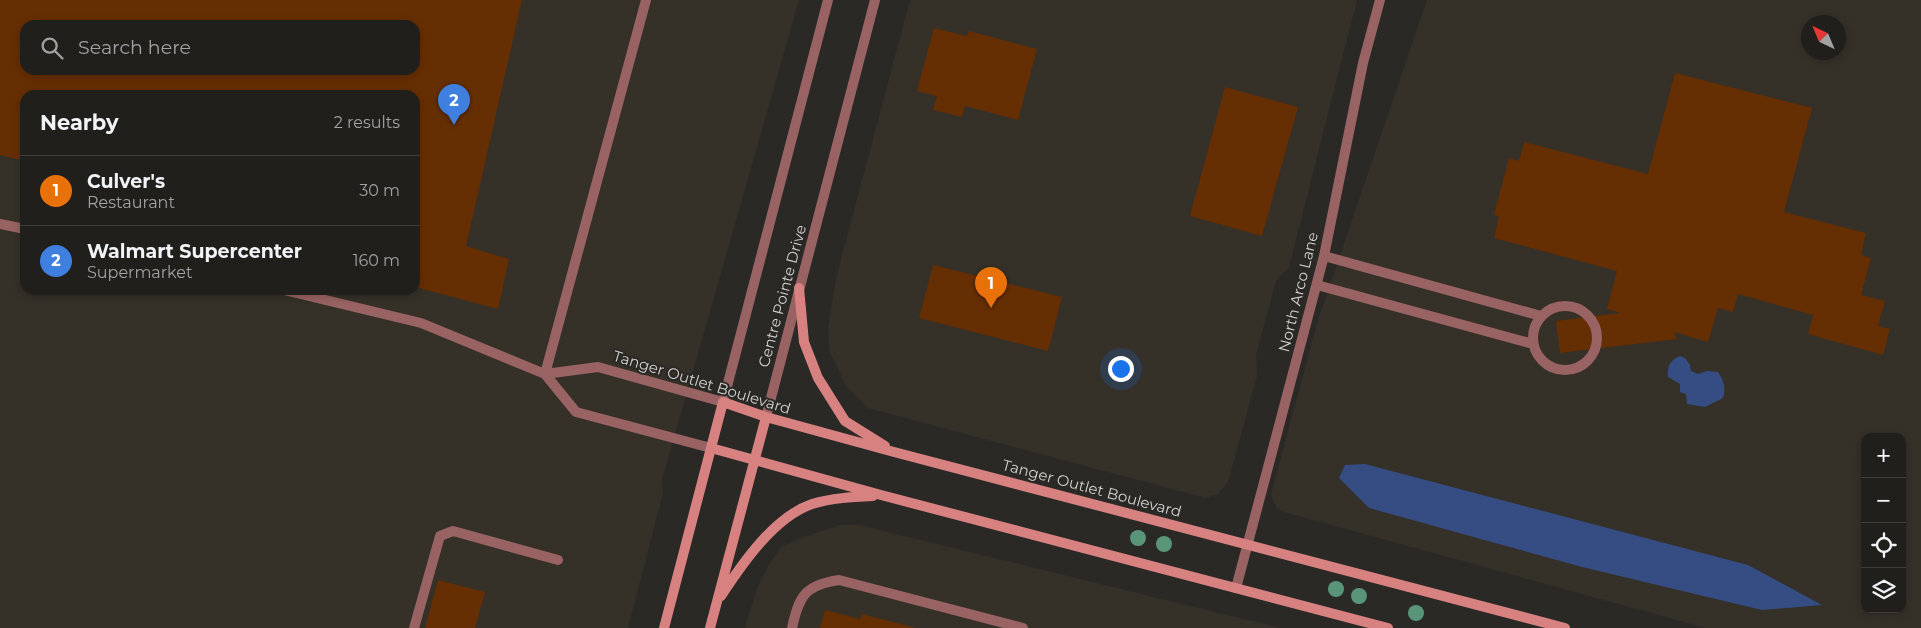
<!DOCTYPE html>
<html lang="en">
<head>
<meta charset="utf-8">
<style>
	:root { --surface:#201f1c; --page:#2d2c29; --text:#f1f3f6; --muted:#a2a2a3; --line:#3d3d3b; --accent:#0f766e }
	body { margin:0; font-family:Montserrat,sans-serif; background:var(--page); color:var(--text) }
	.controls { position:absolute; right:15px; bottom:15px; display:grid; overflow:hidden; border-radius:10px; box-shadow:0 2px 8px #0003 }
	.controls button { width:45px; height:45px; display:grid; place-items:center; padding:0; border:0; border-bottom:1px solid var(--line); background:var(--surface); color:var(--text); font:25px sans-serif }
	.compass { position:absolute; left:1801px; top:15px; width:45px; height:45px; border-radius:50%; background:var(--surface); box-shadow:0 2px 8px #0003; rotate:316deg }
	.you { position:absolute; left:1120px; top:368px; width:18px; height:18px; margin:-12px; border:4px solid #fff; border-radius:50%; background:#1a73e8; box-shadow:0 0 0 8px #1a73e833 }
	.badge { display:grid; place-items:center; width:32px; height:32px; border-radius:50%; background:var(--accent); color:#fff; font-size:16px; font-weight:700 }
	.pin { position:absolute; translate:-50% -41px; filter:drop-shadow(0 1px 2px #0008) }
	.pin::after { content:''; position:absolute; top:26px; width:18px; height:15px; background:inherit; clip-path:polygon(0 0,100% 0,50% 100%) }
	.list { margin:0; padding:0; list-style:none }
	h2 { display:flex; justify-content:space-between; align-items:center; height:65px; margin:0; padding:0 20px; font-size:21px }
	h2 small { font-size:16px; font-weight:400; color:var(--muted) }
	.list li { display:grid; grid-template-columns:32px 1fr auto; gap:15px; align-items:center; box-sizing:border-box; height:70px; padding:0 20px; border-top:1px solid var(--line) }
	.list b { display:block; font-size:19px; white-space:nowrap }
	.list p { margin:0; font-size:16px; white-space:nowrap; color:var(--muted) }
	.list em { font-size:16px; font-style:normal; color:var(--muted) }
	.icon { flex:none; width:28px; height:28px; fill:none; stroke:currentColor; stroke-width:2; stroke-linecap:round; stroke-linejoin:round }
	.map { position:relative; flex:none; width:1921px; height:628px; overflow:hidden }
	.search { position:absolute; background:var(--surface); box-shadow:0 2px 8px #0003; left:20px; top:20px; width:400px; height:55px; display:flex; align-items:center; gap:12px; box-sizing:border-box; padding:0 18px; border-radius:15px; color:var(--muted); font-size:19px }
	.panel { position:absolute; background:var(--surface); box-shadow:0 2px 8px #0003; left:20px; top:90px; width:400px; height:205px; border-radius:15px }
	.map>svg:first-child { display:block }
	.built { fill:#353028; fill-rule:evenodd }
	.water { fill:#354d83 }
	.building { fill:#662e03; fill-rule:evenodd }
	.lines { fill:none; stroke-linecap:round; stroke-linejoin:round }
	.lane { stroke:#986362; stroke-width:10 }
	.street { stroke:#986362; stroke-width:10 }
	.secondary { stroke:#d78281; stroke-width:10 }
	.tree { fill:#599579 }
	.labels { text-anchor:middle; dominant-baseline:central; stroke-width:4; stroke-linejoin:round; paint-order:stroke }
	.street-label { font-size:15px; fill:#d4d2d1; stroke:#2b2926 }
</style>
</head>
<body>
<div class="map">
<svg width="1921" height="628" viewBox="0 0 1921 628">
	<rect width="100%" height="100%" fill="#2b2926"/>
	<!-- built -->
	<path class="built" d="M0 0H799L662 480 663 493 628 628H0ZM25 25H415V70H25ZM25 95H415V290H25Z
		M910 0H1357L1289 267 1276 281 1256 355 1257 376 1228 482 1218 494 1206 498 868 408 846 386 829 350 828 329 836 278Z
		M1427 0H1921V628H1706L1284 512 1276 508 1271 494 1318 320ZM1808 22H1838V52H1808ZM1865 437H1902V609H1865Z
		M840 525H859L1281 628H745L757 588 768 566 781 547 804 537Z"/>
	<!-- water -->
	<path class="water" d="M1680 356 1685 358 1690 365 1691 371 1698 374 1707 371 1718 372C1724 381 1726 387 1723 398L1705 407 1687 404 1686 394 1680 392V384L1668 377C1667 366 1670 360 1680 356Z
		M1365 464 1748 565 1822 605 1762 610 1582 567 1369 508 1339 478 1345 465Z"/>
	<!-- building -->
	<path class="building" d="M0 0H522L466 246 509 259 498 309 415 287V95H25V161L0 155ZM25 25H415V70H25Z
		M934 28 967 36 969 31 1037 49 1018 120 965 106 962 117 933 110 937 96 917 91Z
		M1675 73 1812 108 1784 212 1866 233 1861 255 1871 258 1861 295 1885 301 1878 326 1890 329 1883 355 1808 334 1813 315 1738 294 1733 312 1718 308 1708 342 1674 332 1677 339 1560 353 1556 321 1620 313 1607 309 1617 271 1494 238 1499 216 1494 215 1509 158 1519 161 1524 142 1648 174Z
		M1225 87 1298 107 1262 236 1190 216Z
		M933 265 1062 297 1048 351 919 318Z
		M438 580 485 592 475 628H425Z
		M825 610 860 619 862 614 916 628H820Z"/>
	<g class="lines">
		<!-- lane -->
		<path class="lane" d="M0 224 25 229
			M1324 256 1541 316
			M1317 285 1533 344
			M284 290 421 323 545 374 646 0
			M1533 338a32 32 0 1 1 64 0a32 32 0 1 1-64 0Z
			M545 374 576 412 711 448
			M545 374 598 367 723 402
			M414 628 440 536 453 531 558 560
			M792 628C799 596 805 585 839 580L1023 628"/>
		<!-- street -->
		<path class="street" d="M723 402 828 0
			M766 417 875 0
			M1236 588 1324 256 1363 63 1380 0"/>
		<!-- secondary -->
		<path class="secondary" d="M799 288 804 342 818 378 845 421 885 446
			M711 448 881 495 1388 628
			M721 596C742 564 774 517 812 504 832 498 852 497 873 496
			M664 628 723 402 766 417 894 452 1565 628
			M710 628 766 417"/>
	</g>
	<!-- trees -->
	<g class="tree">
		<circle cx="1138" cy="538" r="8"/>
		<circle cx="1164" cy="544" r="8"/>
		<circle cx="1336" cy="589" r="8"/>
		<circle cx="1359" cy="596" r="8"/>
		<circle cx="1416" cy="613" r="8"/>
	</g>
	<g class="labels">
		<!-- street labels -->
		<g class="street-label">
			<text transform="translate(1298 292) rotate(-76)">North Arco Lane</text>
			<text transform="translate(782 296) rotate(-75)">Centre Pointe Drive</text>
			<text transform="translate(702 382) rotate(17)">Tanger Outlet Boulevard</text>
			<text transform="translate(1092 488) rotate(15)">Tanger Outlet Boulevard</text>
		</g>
	</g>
</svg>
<div class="controls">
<button>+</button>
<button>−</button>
<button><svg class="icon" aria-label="locate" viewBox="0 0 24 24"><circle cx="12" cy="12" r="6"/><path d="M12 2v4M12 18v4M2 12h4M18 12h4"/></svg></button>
<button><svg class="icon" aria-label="layers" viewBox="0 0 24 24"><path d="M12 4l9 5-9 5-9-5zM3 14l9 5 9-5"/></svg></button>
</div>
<svg class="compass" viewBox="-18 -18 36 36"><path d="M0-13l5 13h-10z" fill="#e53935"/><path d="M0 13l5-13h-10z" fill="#a2a2a3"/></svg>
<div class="you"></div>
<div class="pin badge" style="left:991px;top:308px;background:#e8710a">1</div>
<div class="pin badge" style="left:454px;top:125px;background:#3f7fe0">2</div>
<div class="search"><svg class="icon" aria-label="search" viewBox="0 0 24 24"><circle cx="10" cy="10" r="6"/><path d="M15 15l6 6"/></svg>Search here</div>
<section class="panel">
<h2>Nearby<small>2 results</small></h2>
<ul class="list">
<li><span class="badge" style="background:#e8710a">1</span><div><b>Culver's</b><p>Restaurant</p></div><em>30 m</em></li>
<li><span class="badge" style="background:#3f7fe0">2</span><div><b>Walmart Supercenter</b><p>Supermarket</p></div><em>160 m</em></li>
</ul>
</section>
</div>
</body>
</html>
